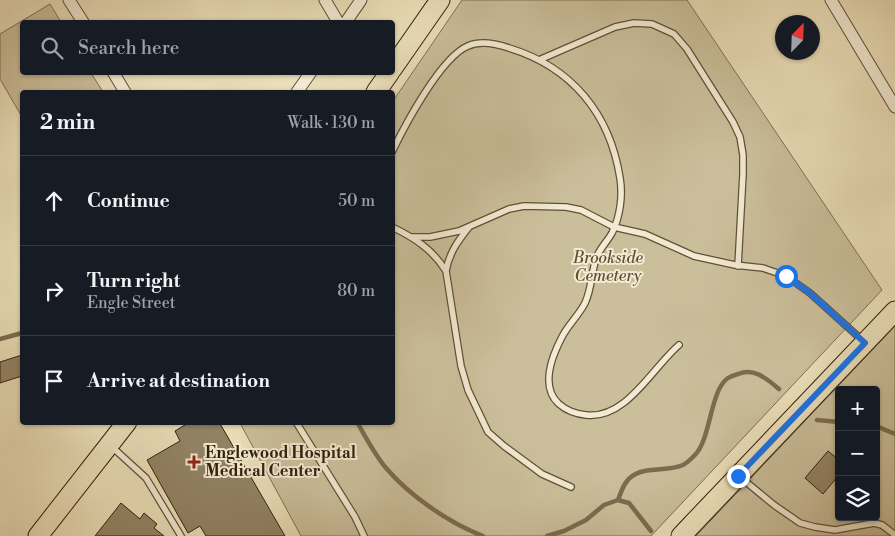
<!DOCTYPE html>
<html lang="en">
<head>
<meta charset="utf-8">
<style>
	:root { --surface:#171b24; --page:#242831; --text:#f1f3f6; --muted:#9ea1a6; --line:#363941 }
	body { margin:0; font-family:"Libre Bodoni",serif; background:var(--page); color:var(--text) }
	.controls { position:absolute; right:15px; bottom:15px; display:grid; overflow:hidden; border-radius:5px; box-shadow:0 1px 4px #0004 }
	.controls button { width:45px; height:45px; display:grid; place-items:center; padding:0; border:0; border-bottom:1px solid var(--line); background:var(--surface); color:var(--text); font:25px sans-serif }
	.compass { position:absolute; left:775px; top:15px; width:45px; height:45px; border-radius:50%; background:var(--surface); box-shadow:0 1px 4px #0004; rotate:23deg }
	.stop { position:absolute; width:15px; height:15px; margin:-11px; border:4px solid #1a73e8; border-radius:50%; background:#fff }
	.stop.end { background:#1a73e8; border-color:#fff; box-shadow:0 1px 5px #0008 }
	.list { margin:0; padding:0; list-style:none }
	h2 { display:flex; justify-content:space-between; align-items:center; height:65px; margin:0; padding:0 20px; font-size:21px }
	h2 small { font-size:16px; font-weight:400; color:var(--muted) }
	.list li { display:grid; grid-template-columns:32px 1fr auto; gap:15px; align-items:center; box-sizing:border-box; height:90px; padding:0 20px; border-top:1px solid var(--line) }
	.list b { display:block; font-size:19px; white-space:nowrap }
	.list p { margin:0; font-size:16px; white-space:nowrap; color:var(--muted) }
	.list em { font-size:16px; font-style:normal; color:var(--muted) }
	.icon { flex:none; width:28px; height:28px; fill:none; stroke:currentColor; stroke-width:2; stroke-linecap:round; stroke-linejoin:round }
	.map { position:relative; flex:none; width:895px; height:536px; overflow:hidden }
	.search { position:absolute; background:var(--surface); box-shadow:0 1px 4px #0004; left:20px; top:20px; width:375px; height:55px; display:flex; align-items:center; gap:12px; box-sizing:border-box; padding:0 18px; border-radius:5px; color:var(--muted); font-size:19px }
	.panel { position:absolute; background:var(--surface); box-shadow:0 1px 4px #0004; left:20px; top:90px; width:375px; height:335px; border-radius:5px }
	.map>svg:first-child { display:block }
	.green { fill:#cbbf9b; stroke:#7e7052; fill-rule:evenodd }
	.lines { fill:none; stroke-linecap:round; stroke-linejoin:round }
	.stream { stroke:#7b6c50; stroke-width:4.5 }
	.building { fill:#928365; stroke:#31200a }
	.lane-casing { stroke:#605036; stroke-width:8 }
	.street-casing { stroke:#605036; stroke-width:13 }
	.primary-casing { stroke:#31200a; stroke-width:21 }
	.lane { stroke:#f2ead2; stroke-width:5.5 }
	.street { stroke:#f2ead2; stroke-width:11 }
	.primary { stroke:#ebdfb9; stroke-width:19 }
	.route { stroke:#1a73e8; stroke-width:6 }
	.poi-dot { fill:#8f2418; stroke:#f2ead2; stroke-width:2 }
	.labels { text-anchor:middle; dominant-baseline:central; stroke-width:4; stroke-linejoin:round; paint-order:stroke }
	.park-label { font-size:16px; font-style:italic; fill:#5f5036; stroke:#f2ead2 }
	.poi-label { font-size:16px; font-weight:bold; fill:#31200a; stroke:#f2ead2; text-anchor:start }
</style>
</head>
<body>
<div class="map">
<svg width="895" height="536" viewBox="0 0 895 536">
	<rect width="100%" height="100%" fill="#ebdfb9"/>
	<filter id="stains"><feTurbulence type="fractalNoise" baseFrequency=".004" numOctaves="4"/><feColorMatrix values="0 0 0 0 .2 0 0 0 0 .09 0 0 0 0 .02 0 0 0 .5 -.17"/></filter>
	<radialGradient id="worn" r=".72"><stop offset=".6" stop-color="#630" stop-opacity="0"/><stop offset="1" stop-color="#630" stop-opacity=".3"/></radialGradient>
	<!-- green -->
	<path class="green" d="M462 0H687L882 290 651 536H301L240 423 392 422 393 101Z
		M50 4 61 22H22V72L91 73 103 92H22V117L0 79V34Z
		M895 326V536H696ZM839 390H876V517H839Z"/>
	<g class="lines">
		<!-- stream -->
		<path class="stream" d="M0 339 22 333
			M817 420 839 422
			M357 422C366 438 375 455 386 468 410 496 449 523 483 536
			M876 426 895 434
			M618 500 629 503 651 531
			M547 536 564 531 586 520 604 505 618 500C621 492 624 482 631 477 645 466 667 472 683 465 687 463 692 458 695 455 711 439 710 390 728 378 731 376 735 375 738 374 754 367 767 379 779 389"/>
	</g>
	<!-- building -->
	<path class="building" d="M22 355V376L0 383V362Z
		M190 422H219L285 536H206L200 526 188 533 147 460 180 441 175 431Z
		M828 451 839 460V475L823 494 805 478Z
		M121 503 140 519 144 513 157 524 154 528 164 536H95Z"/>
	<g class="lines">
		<!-- lane casing -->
		<g class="lane-casing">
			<path id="lane" d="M539 60 615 27 634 23 652 24 674 34 687 49 733 122 740 137 743 155V174L738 266
				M392 152C405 125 441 57 468 46 481 40 497 44 509 48 572 67 610 114 620 178 623 196 620 217 612 233 607 242 599 249 596 259 591 274 592 288 585 303 579 315 568 325 562 337 552 356 540 387 559 404 567 411 576 414 586 415 626 420 652 368 679 345
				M392 227C415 238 433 250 446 271L461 366 468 390 488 432 504 446 542 474 571 487
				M411 237H430L459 231 509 209 524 206 566 207 581 210 614 227 645 234 694 256 735 265 763 268 786 276 810 293 862 340
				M446 271C449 253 458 241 469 227
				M296 422 355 517 364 536
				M111 446 146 478 181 536
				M740 477 774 505 800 523 815 527 835 530 874 523 882 525 895 535"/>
		</g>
		<!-- street casing -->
		<g class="street-casing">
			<path id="street" d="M69 0 83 22
				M325 0 338 22
				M831 0 895 107
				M346 22 361 0
				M113 72 125 92
				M297 92 311 72"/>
		</g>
		<!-- primary casing -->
		<g class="primary-casing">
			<path id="primary" d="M392 69 440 0
				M376 92 390 72
				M38 536 127 422
				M681 536 895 311"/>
		</g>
		<!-- lane -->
		<use href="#lane" class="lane"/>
		<!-- street -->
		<use href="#street" class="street"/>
		<!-- primary -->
		<use href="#primary" class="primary"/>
	</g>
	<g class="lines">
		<!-- route -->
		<path class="route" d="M738 476 865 343 810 293 786 276"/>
	</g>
	<!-- markers -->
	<path class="poi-dot" d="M191.5 454.5h5v5h5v5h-5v5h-5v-5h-5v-5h5z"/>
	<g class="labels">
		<!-- park labels -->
		<g class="park-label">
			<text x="608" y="258">Brookside<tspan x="608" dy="18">Cemetery</tspan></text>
		</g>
		<!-- poi labels -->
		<g class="poi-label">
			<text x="205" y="453">Englewood Hospital<tspan x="205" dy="18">Medical Center</tspan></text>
		</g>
	</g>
	<rect width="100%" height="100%" filter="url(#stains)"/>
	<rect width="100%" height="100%" fill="url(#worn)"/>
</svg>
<div class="controls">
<button>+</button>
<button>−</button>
<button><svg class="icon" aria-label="layers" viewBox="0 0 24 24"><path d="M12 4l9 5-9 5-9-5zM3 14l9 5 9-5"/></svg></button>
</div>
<svg class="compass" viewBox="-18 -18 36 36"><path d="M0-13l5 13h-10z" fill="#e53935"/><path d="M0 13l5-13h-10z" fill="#9ea1a6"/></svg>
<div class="stop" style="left:786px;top:276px"></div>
<div class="stop end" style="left:738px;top:476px"></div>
<div class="search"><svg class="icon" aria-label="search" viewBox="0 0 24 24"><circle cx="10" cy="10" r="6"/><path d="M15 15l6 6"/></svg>Search here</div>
<section class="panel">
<h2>2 min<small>Walk · 130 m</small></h2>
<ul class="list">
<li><svg class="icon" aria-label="ahead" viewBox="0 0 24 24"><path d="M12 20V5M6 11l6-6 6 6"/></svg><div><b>Continue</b></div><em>50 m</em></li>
<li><svg class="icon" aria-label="right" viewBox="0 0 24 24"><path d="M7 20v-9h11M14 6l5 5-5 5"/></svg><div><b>Turn right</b><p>Engle Street</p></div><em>80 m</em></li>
<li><svg class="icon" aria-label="arrive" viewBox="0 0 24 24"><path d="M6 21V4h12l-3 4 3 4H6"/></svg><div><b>Arrive at destination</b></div></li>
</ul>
</section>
</div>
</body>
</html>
